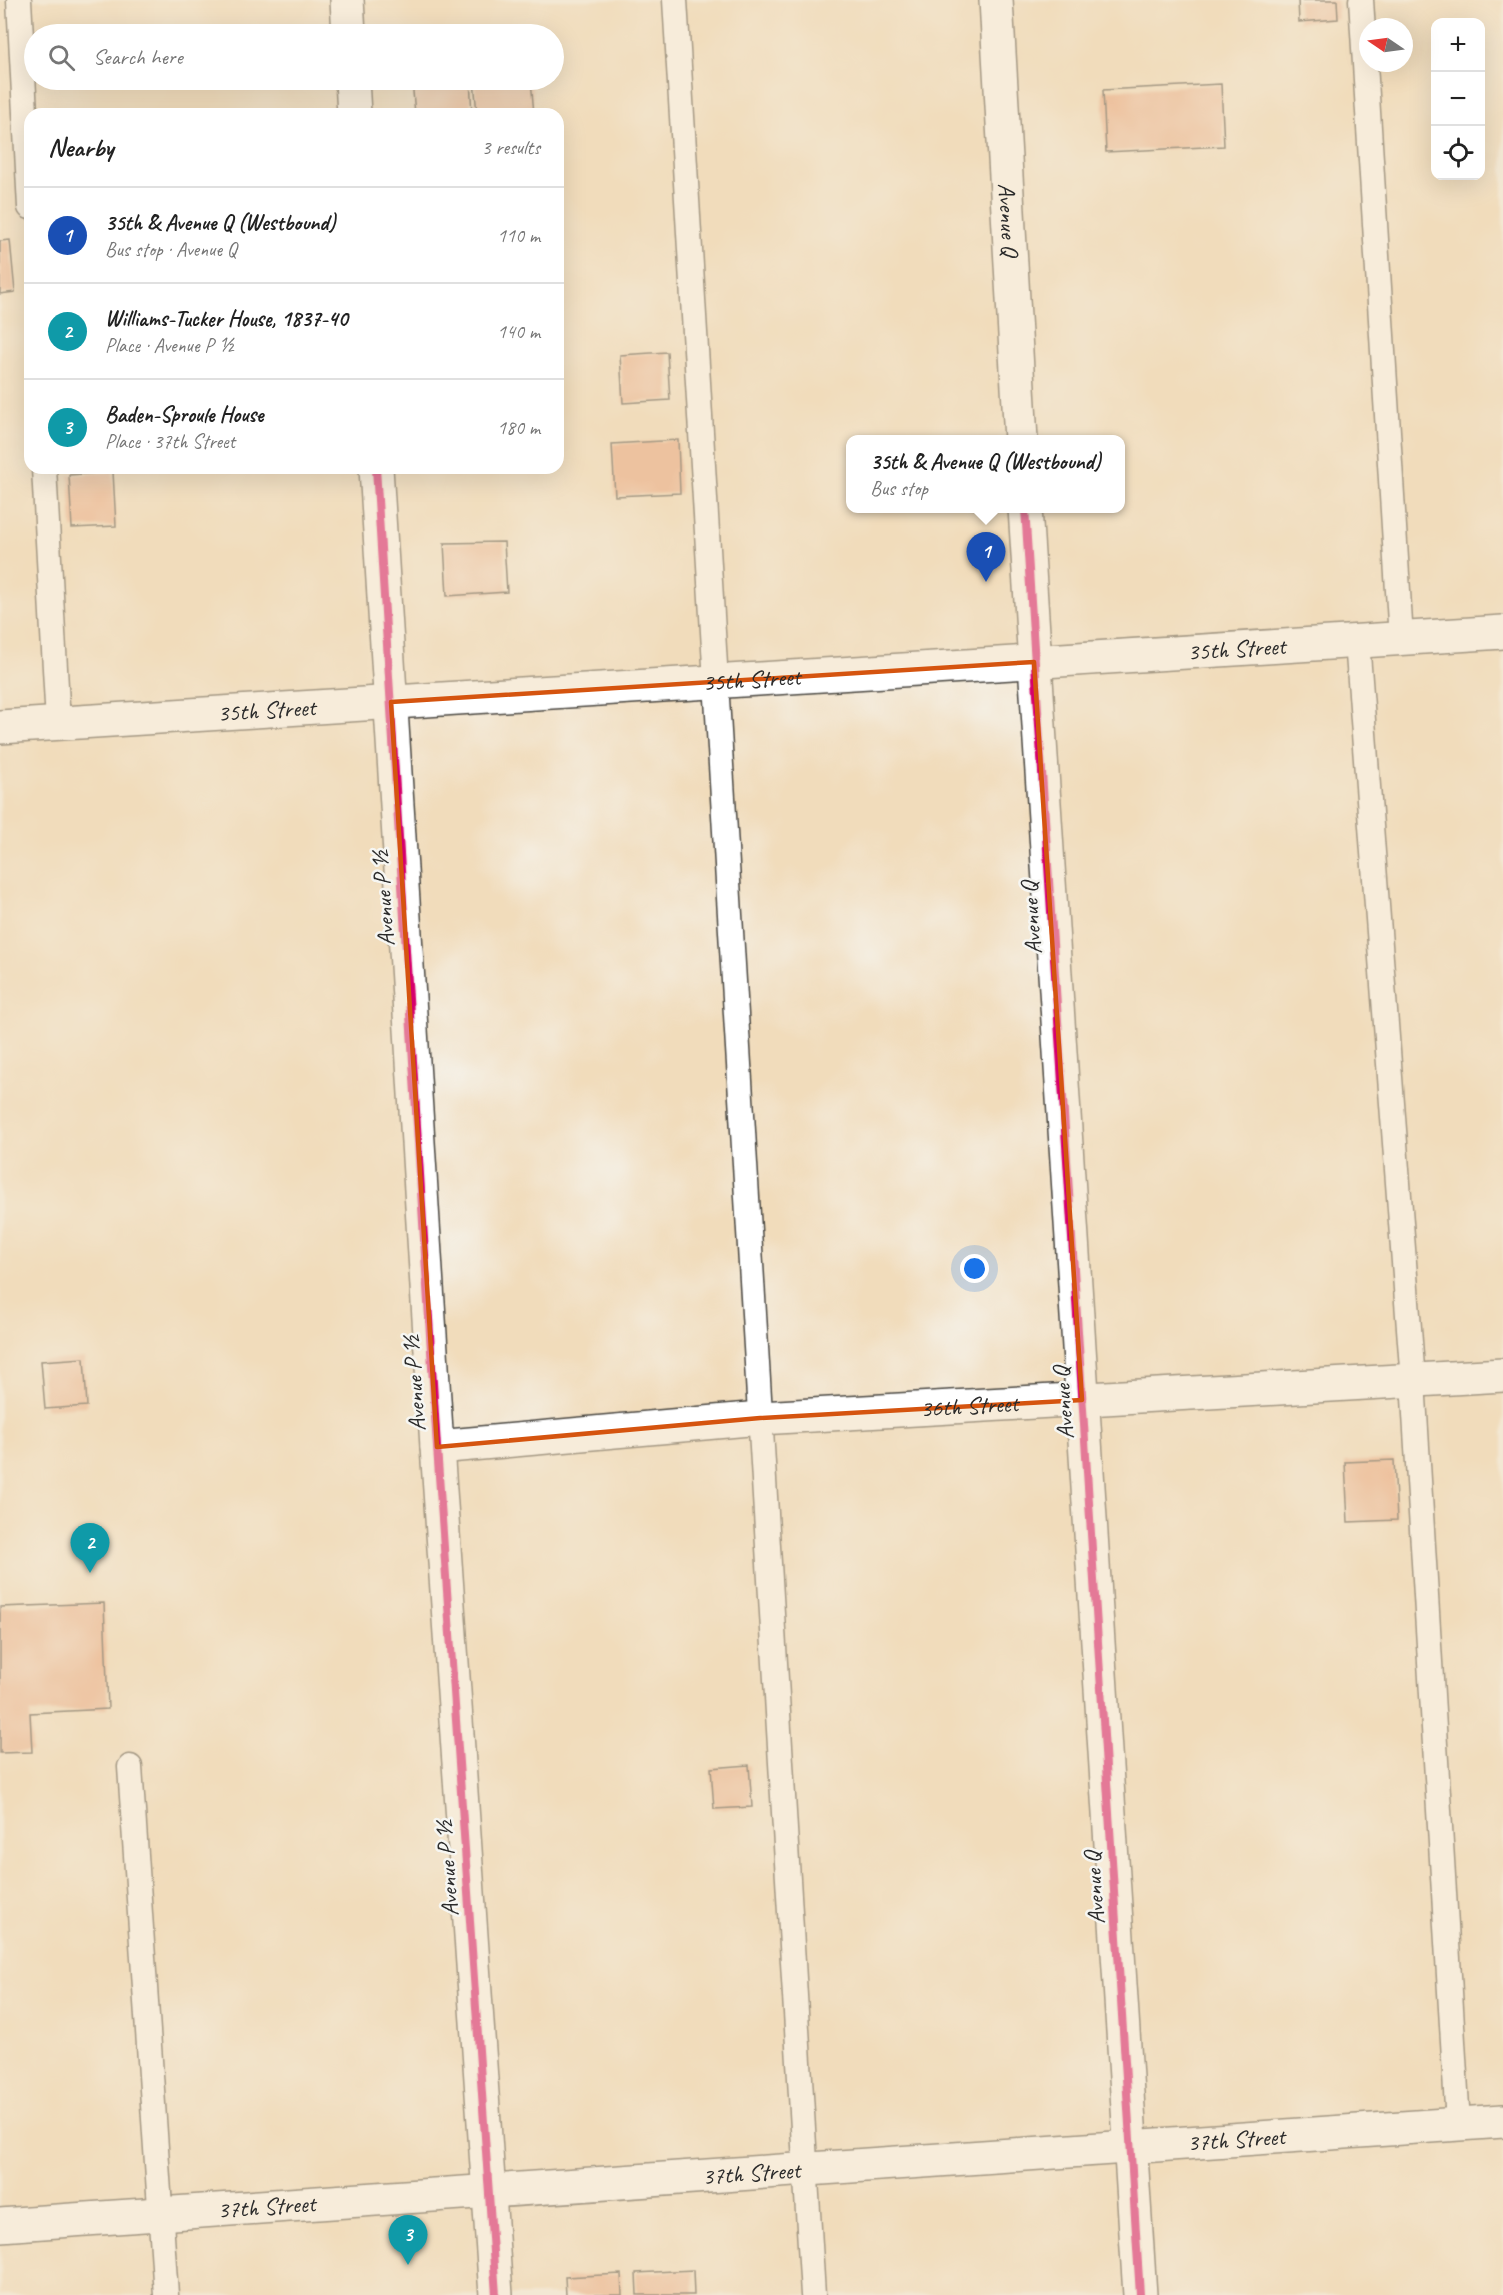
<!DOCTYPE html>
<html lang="en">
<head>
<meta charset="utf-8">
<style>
	:root { --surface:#fff; --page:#f2f2f2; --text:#222; --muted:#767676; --line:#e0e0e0; --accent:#d1495b }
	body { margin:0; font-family:Caveat,sans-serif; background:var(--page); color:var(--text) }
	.controls { position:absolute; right:18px; top:18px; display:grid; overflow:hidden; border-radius:12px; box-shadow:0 6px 24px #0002 }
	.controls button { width:54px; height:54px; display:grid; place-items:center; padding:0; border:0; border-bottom:2px solid var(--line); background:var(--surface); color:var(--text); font:30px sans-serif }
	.compass { position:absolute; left:1359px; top:18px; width:54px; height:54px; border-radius:50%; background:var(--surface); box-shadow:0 6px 24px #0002; rotate:283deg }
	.you { position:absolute; left:975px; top:1269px; width:21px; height:21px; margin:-15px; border:4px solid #fff; border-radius:50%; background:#1a73e8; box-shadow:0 0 0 9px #1a73e833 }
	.badge { display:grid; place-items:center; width:39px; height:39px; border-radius:50%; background:var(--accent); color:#fff; font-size:20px; font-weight:700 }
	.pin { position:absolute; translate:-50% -50px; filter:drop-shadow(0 2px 3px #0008) }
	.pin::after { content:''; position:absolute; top:32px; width:21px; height:18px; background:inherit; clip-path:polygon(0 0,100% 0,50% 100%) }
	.popup { position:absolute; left:846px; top:435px; width:279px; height:78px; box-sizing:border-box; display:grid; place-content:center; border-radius:12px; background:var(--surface); filter:drop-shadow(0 2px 4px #0005); font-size:20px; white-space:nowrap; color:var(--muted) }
	.popup b { font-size:22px; color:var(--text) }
	.popup::after { content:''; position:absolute; left:50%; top:100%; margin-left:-12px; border:12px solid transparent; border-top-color:var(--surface) }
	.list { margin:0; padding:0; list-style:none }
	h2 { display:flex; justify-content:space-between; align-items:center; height:78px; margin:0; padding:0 24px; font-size:26px }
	h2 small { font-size:20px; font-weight:400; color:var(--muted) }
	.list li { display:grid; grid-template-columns:39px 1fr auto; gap:18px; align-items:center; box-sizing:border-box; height:96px; padding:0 24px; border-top:2px solid var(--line) }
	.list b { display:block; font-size:22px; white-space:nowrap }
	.list p { margin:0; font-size:20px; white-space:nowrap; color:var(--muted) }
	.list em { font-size:20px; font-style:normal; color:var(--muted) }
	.icon { flex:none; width:33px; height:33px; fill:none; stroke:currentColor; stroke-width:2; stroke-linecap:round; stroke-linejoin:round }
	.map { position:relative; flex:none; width:1503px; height:2295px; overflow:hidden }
	.search { position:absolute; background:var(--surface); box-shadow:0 6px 24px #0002; left:24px; top:24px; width:540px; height:66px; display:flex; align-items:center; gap:15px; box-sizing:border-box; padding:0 21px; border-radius:33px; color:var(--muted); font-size:22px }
	.panel { position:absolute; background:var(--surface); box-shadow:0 6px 24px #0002; left:24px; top:108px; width:540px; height:366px; border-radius:18px }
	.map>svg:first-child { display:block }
	.building { fill:#e9a27c }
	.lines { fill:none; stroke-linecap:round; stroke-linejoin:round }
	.service-casing { stroke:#494641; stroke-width:27 }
	.minor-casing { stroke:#494641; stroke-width:36 }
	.tertiary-casing { stroke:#494641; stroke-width:36 }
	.secondary-casing { stroke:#494641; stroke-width:36 }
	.service { stroke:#fff; stroke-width:24 }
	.minor { stroke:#fff; stroke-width:33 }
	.tertiary { stroke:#fff; stroke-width:33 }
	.secondary { stroke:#fff; stroke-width:33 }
	.cycleway-casing { stroke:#f6f6f2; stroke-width:11 }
	.cycleway { stroke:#d6006c; stroke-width:8 }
	.marked { fill:none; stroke:#d5540f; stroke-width:4.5; stroke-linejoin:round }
	.labels { text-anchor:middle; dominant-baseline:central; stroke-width:5; stroke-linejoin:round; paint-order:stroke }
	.street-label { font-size:24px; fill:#2b2b2b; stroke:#f6f6f2 }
</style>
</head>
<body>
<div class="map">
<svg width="1503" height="2295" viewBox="0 0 1503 2295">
	<rect width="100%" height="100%" fill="#f6f6f2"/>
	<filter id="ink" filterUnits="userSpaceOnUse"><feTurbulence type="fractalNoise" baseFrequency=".0167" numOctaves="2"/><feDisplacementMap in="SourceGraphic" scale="12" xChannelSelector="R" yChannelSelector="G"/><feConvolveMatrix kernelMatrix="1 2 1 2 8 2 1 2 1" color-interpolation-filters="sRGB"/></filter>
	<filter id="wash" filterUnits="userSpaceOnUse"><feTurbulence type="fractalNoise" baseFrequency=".008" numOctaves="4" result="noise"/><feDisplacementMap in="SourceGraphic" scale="24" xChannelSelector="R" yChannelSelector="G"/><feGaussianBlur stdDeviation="1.35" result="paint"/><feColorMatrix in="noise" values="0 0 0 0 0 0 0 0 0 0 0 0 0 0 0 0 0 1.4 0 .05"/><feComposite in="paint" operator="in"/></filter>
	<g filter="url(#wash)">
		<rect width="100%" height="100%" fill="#f1dcbb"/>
		<g id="blocks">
			<!-- building -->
			<path class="building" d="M1298 0H1337L1338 19 1299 22Z
				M412 80H470L472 114H415Z
				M474 80H531L534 114H477Z
				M1221 84 1224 146 1106 152 1103 90Z
				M10 240 15 292 0 294V241Z
				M667 352 670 400 623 403 620 355Z
				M678 440 680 493 615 496 612 444Z
				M113 472 116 526 72 528 69 475Z
				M504 542 507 592 447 596 444 543Z
				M84 1358 87 1406 45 1409 41 1361Z
				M1394 1460 1397 1520 1348 1522 1345 1462Z
				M104 1603 108 1709 30 1713 32 1752 0 1753V1607Z
				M749 1765 752 1807 714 1809 711 1768Z
				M693 2270 694 2295H637L636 2273Z
				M621 2274 622 2295H566L565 2277Z"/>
		</g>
	</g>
	<g filter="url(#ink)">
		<use href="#blocks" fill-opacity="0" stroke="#494641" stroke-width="1.5"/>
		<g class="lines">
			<!-- service casing -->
			<g class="service-casing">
				<path id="service" d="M19 0 30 207
					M675 0 813 2295
					M1361 0 1401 639
					M44 468 58 723
					M1357 641 1413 1381 1458 2124
					M130 1767 166 2295"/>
			</g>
			<!-- minor casing -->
			<g class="minor-casing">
				<g id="minor">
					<path d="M347 0 349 34"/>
					<path id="s1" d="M996 0 1021 440"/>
					<path d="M352 80 354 114"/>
					<path d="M376 468 437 1447 496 2295"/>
					<path d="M1025 508 1140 2295"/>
					<path id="s2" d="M437 1447 760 1418 1503 1375"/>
				</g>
			</g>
			<!-- tertiary casing -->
			<g class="tertiary-casing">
				<g id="tertiary">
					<path id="s3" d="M0 727 1503 632"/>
				</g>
			</g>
			<!-- secondary casing -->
			<g class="secondary-casing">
				<g id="secondary">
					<path id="s4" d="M0 2225 1503 2121"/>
				</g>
			</g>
			<!-- service -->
			<use href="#service" class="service"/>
			<!-- minor -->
			<use href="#minor" class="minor"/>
			<!-- tertiary -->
			<use href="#tertiary" class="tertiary"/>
			<!-- secondary -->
			<use href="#secondary" class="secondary"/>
			<!-- cycleway casing -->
			<g class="cycleway-casing">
				<path id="cycleway" d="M376 468 437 1447 496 2295
					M1025 508 1140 2295"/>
			</g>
			<!-- cycleway -->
			<use href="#cycleway" class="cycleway"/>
		</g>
	</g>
	<!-- marked area -->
	<path d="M0 0H1503V2295H0ZM1034 662 1082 1400 760 1418 437 1447 391 702Z" fill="#f1dcbb" fill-opacity=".55" fill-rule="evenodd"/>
	<path class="marked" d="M1034 662 1082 1400 760 1418 437 1447 391 702Z"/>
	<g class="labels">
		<!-- street labels -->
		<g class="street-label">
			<text stroke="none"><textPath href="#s1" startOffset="220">Avenue Q</textPath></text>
			<text stroke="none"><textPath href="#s3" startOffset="1239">35th Street</textPath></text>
			<text stroke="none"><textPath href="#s3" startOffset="753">35th Street</textPath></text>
			<text stroke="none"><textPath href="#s3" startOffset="267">35th Street</textPath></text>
			<text transform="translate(383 898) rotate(-94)">Avenue P ½</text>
			<text transform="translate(1031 918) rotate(-94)">Avenue Q</text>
			<text transform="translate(414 1383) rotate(-94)">Avenue P ½</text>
			<text transform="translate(1063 1403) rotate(-94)">Avenue Q</text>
			<text stroke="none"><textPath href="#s2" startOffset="534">36th Street</textPath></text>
			<text transform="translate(447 1868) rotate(-94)">Avenue P ½</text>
			<text transform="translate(1094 1888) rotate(-94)">Avenue Q</text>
			<text stroke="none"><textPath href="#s4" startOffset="1239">37th Street</textPath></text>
			<text stroke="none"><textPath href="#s4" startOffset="753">37th Street</textPath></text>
			<text stroke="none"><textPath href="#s4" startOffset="267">37th Street</textPath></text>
		</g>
	</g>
</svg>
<div class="controls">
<button>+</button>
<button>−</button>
<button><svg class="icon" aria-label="locate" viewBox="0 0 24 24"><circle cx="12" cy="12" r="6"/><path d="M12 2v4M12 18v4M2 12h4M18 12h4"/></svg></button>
</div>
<svg class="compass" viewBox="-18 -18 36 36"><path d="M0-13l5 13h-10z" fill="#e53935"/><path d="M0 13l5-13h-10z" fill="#767676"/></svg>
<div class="you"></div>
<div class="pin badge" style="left:986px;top:582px;background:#1a4fb4">1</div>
<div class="popup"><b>35th &amp; Avenue Q (Westbound)</b>Bus stop</div>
<div class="pin badge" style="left:90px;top:1573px;background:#0f9aa8">2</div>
<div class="pin badge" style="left:408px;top:2265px;background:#0f9aa8">3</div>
<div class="search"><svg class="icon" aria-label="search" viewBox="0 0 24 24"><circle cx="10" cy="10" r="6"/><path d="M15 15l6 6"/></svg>Search here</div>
<section class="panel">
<h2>Nearby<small>3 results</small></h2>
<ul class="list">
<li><span class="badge" style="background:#1a4fb4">1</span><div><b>35th &amp; Avenue Q (Westbound)</b><p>Bus stop · Avenue Q</p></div><em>110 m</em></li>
<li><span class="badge" style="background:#0f9aa8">2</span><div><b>Williams-Tucker House, 1837-40</b><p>Place · Avenue P ½</p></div><em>140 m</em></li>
<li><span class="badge" style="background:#0f9aa8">3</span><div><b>Baden-Sproule House</b><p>Place · 37th Street</p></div><em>180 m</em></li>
</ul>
</section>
</div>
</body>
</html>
